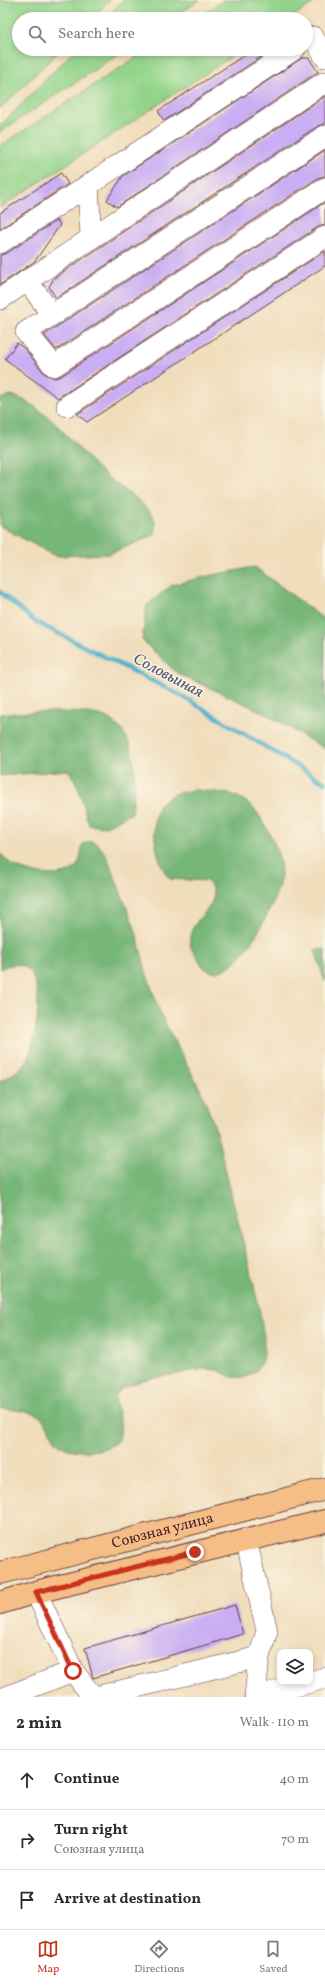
<!DOCTYPE html>
<html lang="en">
<head>
<meta charset="utf-8">
<style>
	:root { --surface:#fff; --page:#f7f7f7; --text:#2b2b33; --muted:#7c7c81; --line:#e1e1e2; --accent:#c8321e }
	body { margin:0; font-family:Vollkorn,serif; background:var(--page); color:var(--text) }
	.controls { position:absolute; right:12px; bottom:12px; display:grid; overflow:hidden; border-radius:8px; box-shadow:0 2px 6px #0003 }
	.controls button { width:36px; height:36px; display:grid; place-items:center; padding:0; border:0; border-bottom:1px solid var(--line); background:var(--surface); color:var(--text); font:20px sans-serif }
	.stop { position:absolute; width:12px; height:12px; margin:-9px; border:3px solid #c8321e; border-radius:50%; background:#fff }
	.stop.end { background:#c8321e; border-color:#fff; box-shadow:0 1px 4px #0008 }
	.list { margin:0; padding:0; list-style:none }
	h2 { display:flex; justify-content:space-between; align-items:center; height:52px; margin:0; padding:0 16px; font-size:17px }
	h2 small { font-size:13px; font-weight:400; color:var(--muted) }
	.list li { display:grid; grid-template-columns:26px 1fr auto; gap:12px; align-items:center; box-sizing:border-box; height:60px; padding:0 16px; border-top:1px solid var(--line) }
	.list b { display:block; font-size:15px; white-space:nowrap }
	.list p { margin:0; font-size:13px; white-space:nowrap; color:var(--muted) }
	.list em { font-size:13px; font-style:normal; color:var(--muted) }
	.icon { flex:none; width:22px; height:22px; fill:none; stroke:currentColor; stroke-width:2; stroke-linecap:round; stroke-linejoin:round }
	.map { position:relative; flex:none; width:325px; height:1697px; overflow:hidden }
	.search { position:absolute; background:var(--surface); box-shadow:0 2px 6px #0003; left:12px; right:12px; top:12px; height:44px; display:flex; align-items:center; gap:10px; box-sizing:border-box; padding:0 14px; border-radius:22px; color:var(--muted); font-size:15px }
	.sheet { height:232px; background:var(--surface) }
	nav { display:flex; justify-content:space-around; align-items:center; box-sizing:border-box; height:56px; border-top:1px solid var(--line); background:var(--surface); font-size:11px; color:var(--muted) }
	nav a { display:grid; justify-items:center; gap:2px }
	nav .on { color:var(--accent) }
	.map>svg:first-child { display:block }
	.green { fill:#93d48b; stroke:#6e7a5b }
	.forest { fill:#76b677; stroke:#606a51 }
	.lines { fill:none; stroke-linecap:round; stroke-linejoin:round }
	.stream { stroke:#4bb0ca; stroke-width:4.5 }
	.building { fill:#c9aef3 }
	.minor-casing { stroke:#633c41; stroke-width:22 }
	.major-casing { stroke:#633c41; stroke-width:24 }
	.minor { stroke:#fff; stroke-width:21 }
	.major { stroke:#f6be87; stroke-width:22 }
	.route { stroke:#c8321e; stroke-width:5 }
	.labels { text-anchor:middle; dominant-baseline:central; stroke-width:3; stroke-linejoin:round; paint-order:stroke }
	.street-label { font-size:15px; fill:#4a1f2b; stroke:#fcf5e5 }
	.water-label { font-size:16px; font-style:italic; fill:#4a596b; stroke:#fcf5e5 }
</style>
</head>
<body>
<div class="map">
<svg width="325" height="1697" viewBox="0 0 325 1697">
	<rect width="100%" height="100%" fill="#fcf5e5"/>
	<filter id="ink" filterUnits="userSpaceOnUse"><feTurbulence type="fractalNoise" baseFrequency=".025" numOctaves="2"/><feDisplacementMap in="SourceGraphic" scale="8" xChannelSelector="R" yChannelSelector="G"/><feConvolveMatrix kernelMatrix="1 2 1 2 8 2 1 2 1" color-interpolation-filters="sRGB"/></filter>
	<filter id="wash" filterUnits="userSpaceOnUse"><feTurbulence type="fractalNoise" baseFrequency=".012" numOctaves="4" result="noise"/><feDisplacementMap in="SourceGraphic" scale="16" xChannelSelector="R" yChannelSelector="G"/><feGaussianBlur stdDeviation="0.9" result="paint"/><feColorMatrix in="noise" values="0 0 0 0 0 0 0 0 0 0 0 0 0 0 0 0 0 1.4 0 .05"/><feComposite in="paint" operator="in"/></filter>
	<g filter="url(#wash)">
		<rect width="100%" height="100%" fill="#f0ddbb"/>
		<!-- green -->
		<path class="green" d="M0 0H110L91 19H19V49H61L0 109Z
			M123 0H200L171 19H105Z
			M224 0H318L289 19H195Z
			M76 49H126L0 132V126Z
			M149 49H243L0 208V146Z"/>
		<!-- forest -->
		<path class="forest" d="M11 395C46 405 76 448 103 473 118 487 139 497 152 515 157 521 155 527 154 535L109 554 55 556 0 526V399Z
			M255 567 325 620V749L265 713 177 673 142 640 147 605 172 585 208 576Z
			M35 712C51 712 92 711 105 717 141 735 135 779 132 813L104 827 89 825C82 806 81 786 68 770L0 776V714Z
			M198 790C211 792 231 792 242 799 254 806 261 817 267 829 274 842 281 857 281 872 282 896 234 990 206 969 201 966 198 959 195 955 172 921 233 908 207 881L170 879C157 866 147 818 161 803 170 793 184 791 198 790Z
			M91 841 98 844 106 855 136 931 146 972 161 1015 201 1091 215 1127 259 1307 264 1337V1357L257 1370 244 1378 232 1377 217 1370 203 1369 143 1380 122 1388 115 1396C116 1408 124 1427 119 1438 111 1454 68 1455 58 1443 49 1434 49 1421 36 1414 31 1411 9 1410 0 1408V1081C10 1076 20 1071 26 1061 40 1037 51 943 0 969V853C4 857 9 863 13 865 29 874 69 883 79 862 82 857 80 850 83 844Z
			M325 949V982L315 950Z"/>
		<g class="lines">
			<!-- stream -->
			<path class="stream" d="M0 592 34 621 182 696 325 783"/>
		</g>
		<g id="blocks">
			<!-- building -->
			<path class="building" d="M254 49H273L164 121 158 111Z
				M302 58H309L318 72 117 207 107 200 123 176Z
				M325 96V124L318 126 56 298 49 287 54 278Z
				M325 150V176L318 178 56 350 44 335Z
				M61 173 68 184 0 229V213Z
				M325 202V225L318 227 58 398 5 359 17 343 25 349 45 374 55 378 61 376Z
				M57 220 60 225 35 261 0 285V255L7 253Z
				M325 251V266L87 422 77 414Z
				M235 1605 243 1634 93 1678 85 1648Z"/>
		</g>
	</g>
	<g filter="url(#ink)">
		<use href="#blocks" fill-opacity="0" stroke="#633c41" stroke-width="1"/>
		<g class="lines">
			<!-- minor casing -->
			<g class="minor-casing">
				<path id="minor" d="M313 37 325 57
					M325 136 26 332 54 366 325 188
					M88 185 91 237
					M0 243 295 49
					M27 280 52 315
					M0 299 325 82
					M67 406 325 237
					M36 1592 73 1671 93 1697
					M6 1697 73 1671
					M96 1697 259 1657 267 1631 246 1539
					M255 1697 325 1678
					M255 1697 259 1657"/>
			</g>
			<!-- major casing -->
			<g class="major-casing">
				<g id="major">
					<path id="s1" d="M0 1573 325 1489"/>
					<path d="M0 1603 36 1592 325 1521"/>
				</g>
			</g>
			<!-- minor -->
			<use href="#minor" class="minor"/>
			<!-- major -->
			<use href="#major" class="major"/>
		</g>
	</g>
	<g class="lines" filter="url(#ink)">
		<!-- route -->
		<path class="route" d="M73 1671 36 1592 195 1552"/>
	</g>
	<g class="labels">
		<!-- street labels -->
		<g class="street-label">
			<text stroke="none"><textPath href="#s1" startOffset="168">Союзная улица</textPath></text>
		</g>
		<!-- water labels -->
		<g class="water-label">
			<text transform="translate(168 676) rotate(28)">Соловьиная</text>
		</g>
	</g>
</svg>
<div class="controls">
<button><svg class="icon" aria-label="layers" viewBox="0 0 24 24"><path d="M12 4l9 5-9 5-9-5zM3 14l9 5 9-5"/></svg></button>
</div>
<div class="stop" style="left:73px;top:1671px"></div>
<div class="stop end" style="left:195px;top:1552px"></div>
<div class="search"><svg class="icon" aria-label="search" viewBox="0 0 24 24"><circle cx="10" cy="10" r="6"/><path d="M15 15l6 6"/></svg>Search here</div>
</div>
<section class="sheet">
<h2>2 min<small>Walk · 110 m</small></h2>
<ul class="list">
<li><svg class="icon" aria-label="ahead" viewBox="0 0 24 24"><path d="M12 20V5M6 11l6-6 6 6"/></svg><div><b>Continue</b></div><em>40 m</em></li>
<li><svg class="icon" aria-label="right" viewBox="0 0 24 24"><path d="M7 20v-9h11M14 6l5 5-5 5"/></svg><div><b>Turn right</b><p>Союзная улица</p></div><em>70 m</em></li>
<li><svg class="icon" aria-label="arrive" viewBox="0 0 24 24"><path d="M6 21V4h12l-3 4 3 4H6"/></svg><div><b>Arrive at destination</b></div></li>
</ul>
</section>
<nav>
<a class="on"><svg class="icon" aria-label="map" viewBox="0 0 24 24"><path d="M3 6l6-2 6 2 6-2v14l-6 2-6-2-6 2zM9 4v14M15 6v14"/></svg>Map</a>
<a><svg class="icon" aria-label="directions" viewBox="0 0 24 24"><path d="M12 3l9 9-9 9-9-9zM9 14v-3h6M13 9l2 2-2 2"/></svg>Directions</a>
<a><svg class="icon" aria-label="saved" viewBox="0 0 24 24"><path d="M7 4h10v16l-5-4-5 4z"/></svg>Saved</a>
</nav>
</body>
</html>
